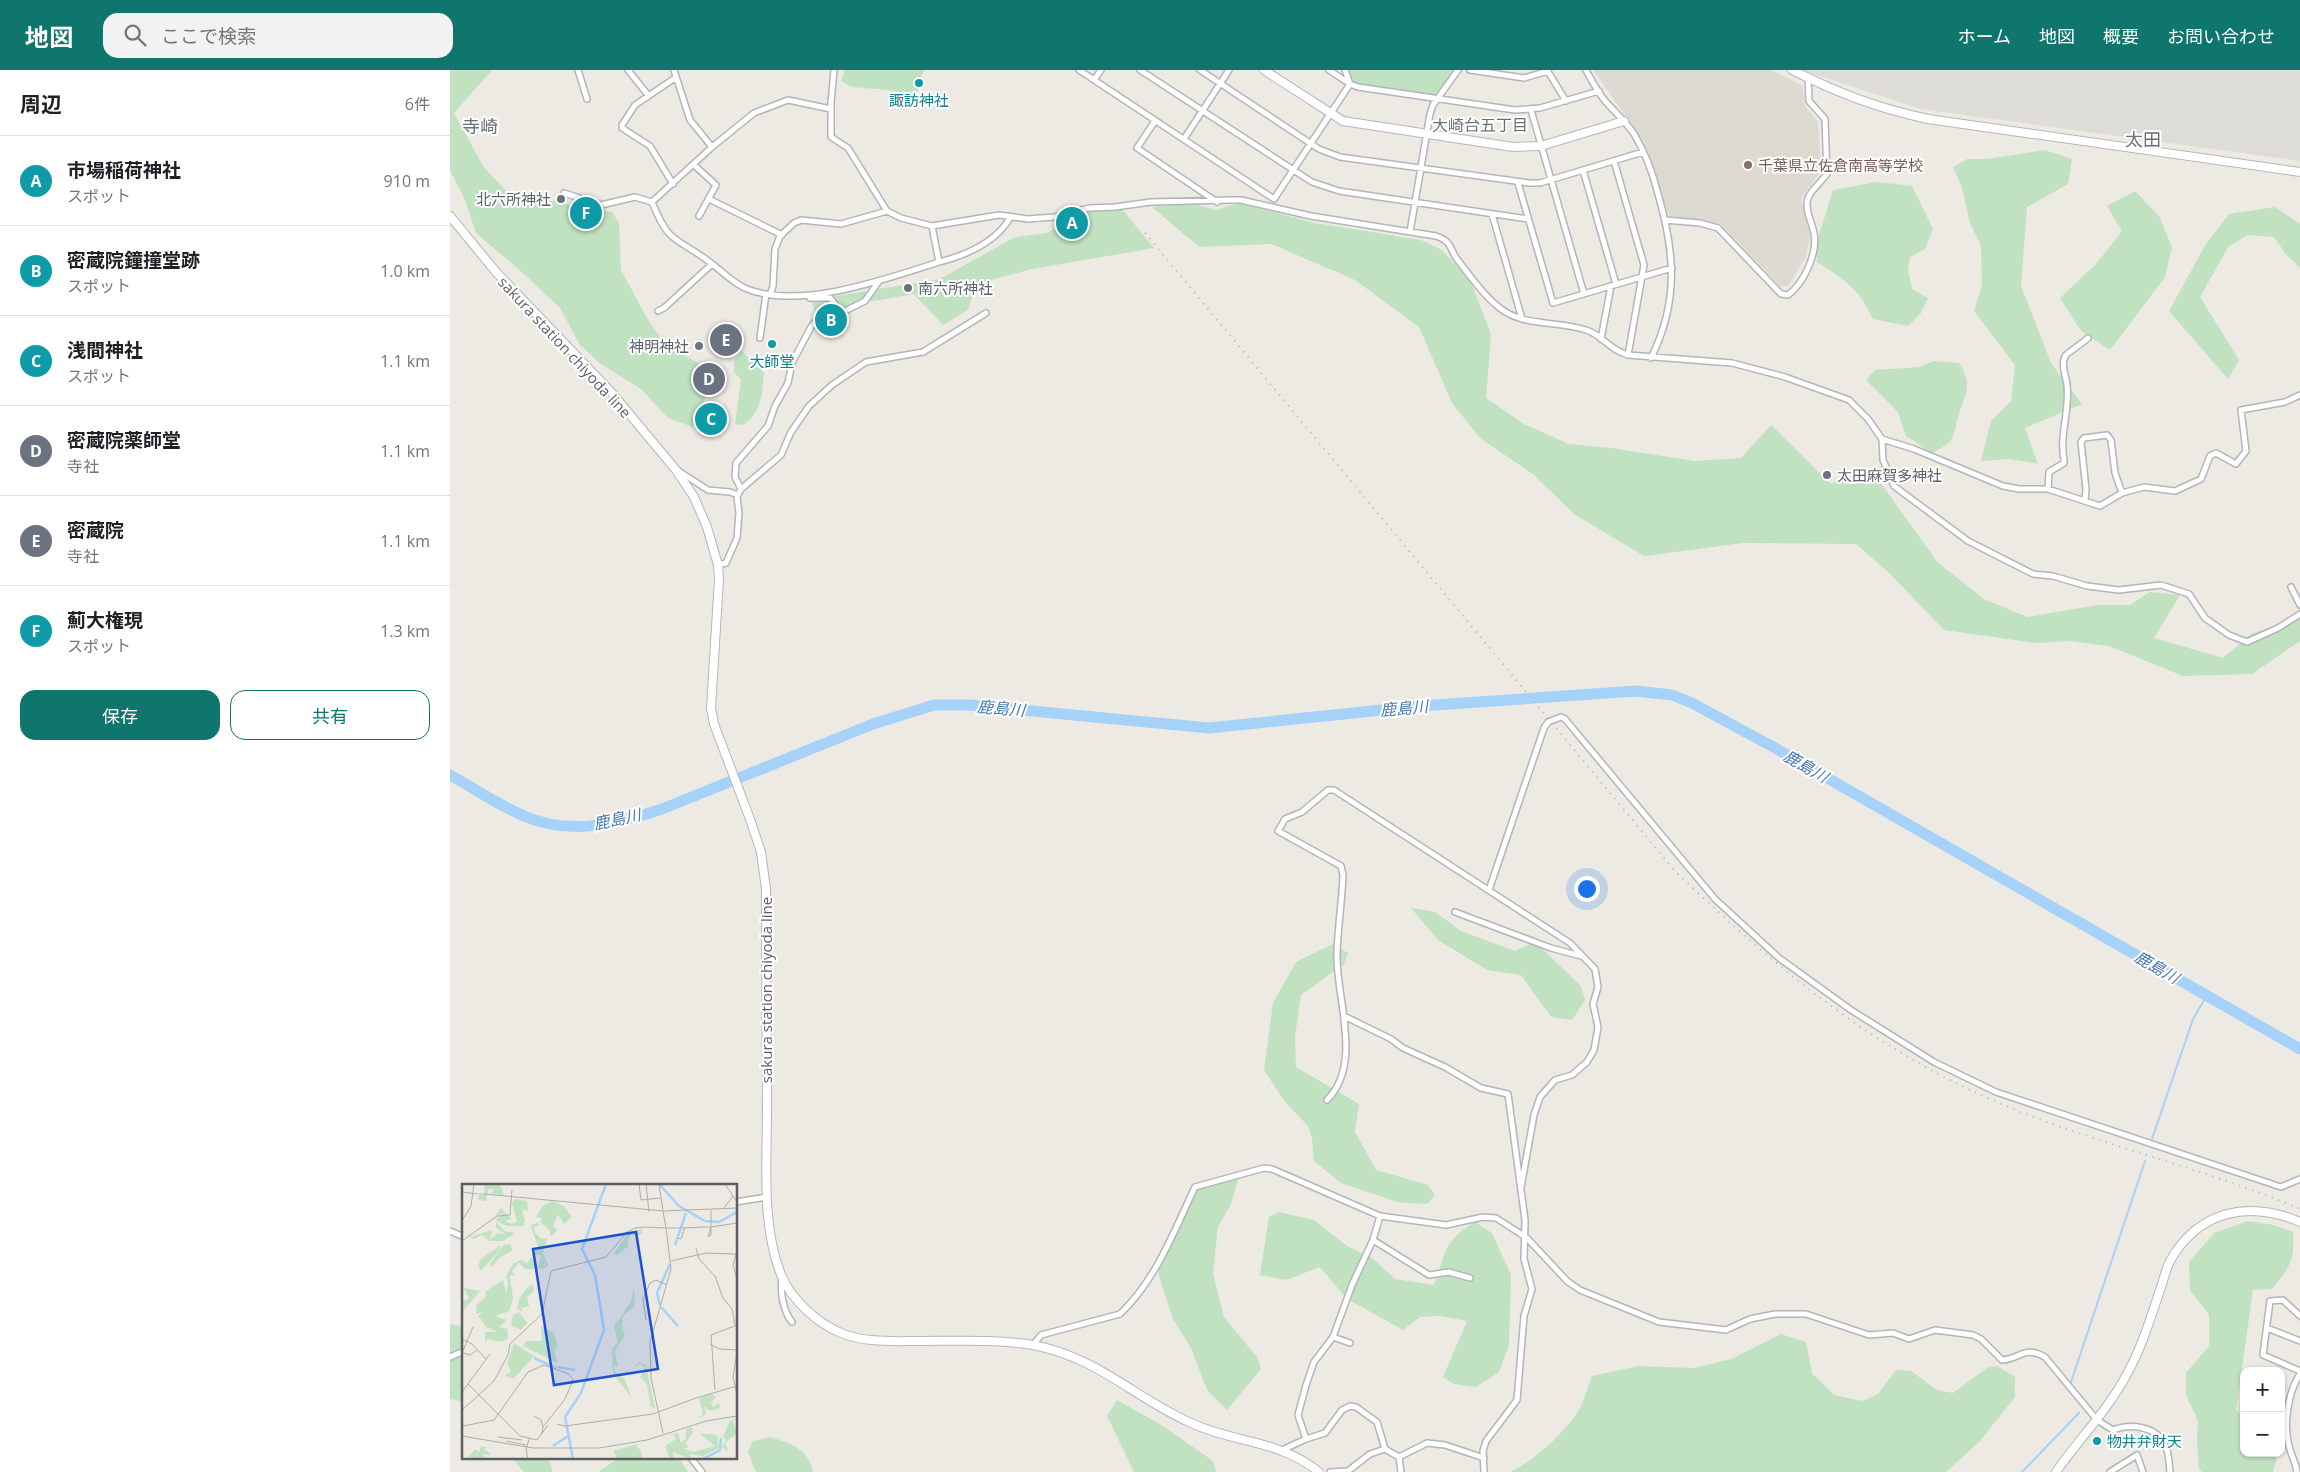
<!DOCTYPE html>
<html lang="ja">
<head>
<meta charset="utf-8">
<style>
	:root { --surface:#fff; --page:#f2f2f2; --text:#202124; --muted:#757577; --line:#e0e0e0; --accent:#0f766e }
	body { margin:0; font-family:"Open Sans","Noto Sans JP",sans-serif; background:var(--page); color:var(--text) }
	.controls { position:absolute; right:15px; bottom:15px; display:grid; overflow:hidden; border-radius:10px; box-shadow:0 1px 4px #0004 }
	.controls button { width:45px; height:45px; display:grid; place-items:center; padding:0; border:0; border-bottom:1px solid var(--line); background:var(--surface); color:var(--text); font:25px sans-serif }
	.you { position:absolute; left:1136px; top:818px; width:18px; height:18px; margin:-12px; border:4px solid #fff; border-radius:50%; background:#1a73e8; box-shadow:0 0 0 8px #1a73e833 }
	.badge { display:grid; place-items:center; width:32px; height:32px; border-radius:50%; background:var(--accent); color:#fff; font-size:16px; font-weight:700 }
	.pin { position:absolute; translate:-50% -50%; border:2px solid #fff; box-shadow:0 1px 5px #0006 }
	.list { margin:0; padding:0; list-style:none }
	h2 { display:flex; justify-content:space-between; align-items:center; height:65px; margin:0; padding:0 20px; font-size:21px }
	h2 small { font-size:16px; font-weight:400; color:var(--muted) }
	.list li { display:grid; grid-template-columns:32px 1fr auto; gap:15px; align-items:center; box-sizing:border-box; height:90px; padding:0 20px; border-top:1px solid var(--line) }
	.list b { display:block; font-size:19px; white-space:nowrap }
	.list p { margin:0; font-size:16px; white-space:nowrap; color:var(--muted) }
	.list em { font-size:16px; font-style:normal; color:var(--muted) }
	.actions { display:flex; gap:10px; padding:15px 20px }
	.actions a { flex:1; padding:11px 0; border:1px solid var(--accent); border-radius:15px; text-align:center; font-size:18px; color:var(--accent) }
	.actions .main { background:var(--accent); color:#fff }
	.icon { flex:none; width:28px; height:28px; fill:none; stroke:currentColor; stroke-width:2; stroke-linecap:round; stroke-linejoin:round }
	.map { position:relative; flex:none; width:1850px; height:1402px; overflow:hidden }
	header { display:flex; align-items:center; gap:30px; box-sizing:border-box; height:70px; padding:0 25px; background:var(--accent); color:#fff }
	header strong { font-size:24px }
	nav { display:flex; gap:28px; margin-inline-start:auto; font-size:18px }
	.search { width:350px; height:45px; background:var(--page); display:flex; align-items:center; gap:12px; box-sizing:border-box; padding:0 18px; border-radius:15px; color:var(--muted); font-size:19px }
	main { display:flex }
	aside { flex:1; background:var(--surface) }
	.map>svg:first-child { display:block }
	.industrial { fill:#dedcd7 }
	.education { fill:#dcd9d1 }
	.green { fill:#c0e2c1 }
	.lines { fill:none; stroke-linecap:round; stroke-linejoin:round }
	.stream { stroke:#a6d2f9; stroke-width:2 }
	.river { stroke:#a6d2f9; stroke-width:11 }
	.street-casing { stroke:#b3b5b9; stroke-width:8 }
	.secondary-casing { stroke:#b4b7bc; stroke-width:10 }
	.street { stroke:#fff; stroke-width:5 }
	.secondary { stroke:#fff; stroke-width:8 }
	.rail { stroke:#b1b2b2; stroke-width:2; stroke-dasharray:1 6; stroke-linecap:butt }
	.culture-dot { fill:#0f9aa8; stroke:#fff; stroke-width:2 }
	.education-dot { fill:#8d6e63; stroke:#fff; stroke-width:2 }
	.worship-dot { fill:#6b7280; stroke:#fff; stroke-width:2 }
	.labels { text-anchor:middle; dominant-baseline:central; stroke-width:4; stroke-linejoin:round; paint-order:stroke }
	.culture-label { font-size:15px; fill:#0d838f; stroke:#fff }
	.education-label { font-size:15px; fill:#785e54; stroke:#fff; text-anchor:start }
	.worship-label { font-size:15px; fill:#5b616d; stroke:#fff; text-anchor:end }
	.street-label { font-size:15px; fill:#5b5e62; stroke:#fff }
	.neighbourhood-label { font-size:16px; fill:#6c7074; stroke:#fff }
	.water-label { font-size:16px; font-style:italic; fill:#4879b2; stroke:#fff }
	.quarter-label { font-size:18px; fill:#6c7074; stroke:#fff }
	.inset-river { fill:none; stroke:#a6d2f9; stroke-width:2.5 }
	.inset-road { fill:none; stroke:#aeaeab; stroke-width:1 }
	.view { fill:#1d4ed8; fill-opacity:0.15; stroke:#1d4ed8; stroke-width:2.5 }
	.inset-edge { fill:none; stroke:#5b5e62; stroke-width:2.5 }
</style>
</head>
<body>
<header>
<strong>地図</strong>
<div class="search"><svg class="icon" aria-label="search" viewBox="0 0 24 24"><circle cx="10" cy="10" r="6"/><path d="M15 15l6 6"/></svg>ここで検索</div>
<nav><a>ホーム</a><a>地図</a><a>概要</a><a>お問い合わせ</a></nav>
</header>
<main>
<aside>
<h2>周辺<small>6件</small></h2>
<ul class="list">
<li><span class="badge" style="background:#0f9aa8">A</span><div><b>市場稲荷神社</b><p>スポット</p></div><em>910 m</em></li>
<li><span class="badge" style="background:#0f9aa8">B</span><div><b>密蔵院鐘撞堂跡</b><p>スポット</p></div><em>1.0 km</em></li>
<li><span class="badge" style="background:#0f9aa8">C</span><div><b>浅間神社</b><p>スポット</p></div><em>1.1 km</em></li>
<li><span class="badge" style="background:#6b7280">D</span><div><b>密蔵院薬師堂</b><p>寺社</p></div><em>1.1 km</em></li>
<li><span class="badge" style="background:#6b7280">E</span><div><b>密蔵院</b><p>寺社</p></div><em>1.1 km</em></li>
<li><span class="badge" style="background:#0f9aa8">F</span><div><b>薊大権現</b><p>スポット</p></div><em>1.3 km</em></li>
</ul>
<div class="actions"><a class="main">保存</a><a>共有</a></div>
</aside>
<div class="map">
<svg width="1850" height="1402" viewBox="0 0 1850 1402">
	<rect width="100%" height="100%" fill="#eceae2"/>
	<!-- industrial -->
	<path class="industrial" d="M1352 0H1850V91L1471 39Z"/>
	<!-- education -->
	<path class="education" d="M1143 0H1321L1352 15 1355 36 1368 52 1371 101 1351 128 1360 165 1356 187 1338 216H1330L1271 154 1219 146 1194 72Z"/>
	<!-- green -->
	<path class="green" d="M0 0H42L4 43 33 96 58 123 162 142 169 153 171 200 198 250 216 275 266 303 243 357 218 348 191 319 151 294 130 275 110 238 74 204 26 163 15 130 0 100Z
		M395 0H474L466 27 439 20 402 17 391 11Z
		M898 0H1005L984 26 907 14 901 8Z
		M1595 80 1622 89 1618 114 1577 137 1571 216 1601 293 1632 334 1575 358 1588 394 1559 389 1531 391 1541 351 1561 331 1565 295 1524 241 1532 215 1531 176 1520 153 1512 118 1503 97 1517 89H1537Z
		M1427 112 1462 116 1483 159 1475 179 1460 187 1458 200 1462 219 1478 228 1471 243 1458 256 1423 249C1408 217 1396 211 1367 192V172L1383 120Z
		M1685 121 1709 146 1722 177 1715 207 1660 280 1631 261 1610 228 1646 194 1672 161 1657 136Z
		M741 133 766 140 789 133 865 153 971 170 992 180 1021 212 1041 264 1036 328 1074 354 1119 374 1161 378 1245 391 1291 388 1321 355 1380 413 1425 405 1488 493 1534 529 1577 547 1648 535H1680L1700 522 1730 525 1704 568 1773 588 1801 564 1837 551 1850 542V571L1802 604 1733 606 1659 576 1620 571 1585 573 1494 560 1439 503 1406 474 1293 473 1194 486 1124 444 1084 405 1030 368 1002 333 969 257 905 210 821 174 749 177 702 137Z
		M1825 137 1850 154V198L1835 183 1824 167 1798 165 1778 177 1750 227 1789 290 1778 309 1719 241 1756 174 1779 144Z
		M672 139 704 178 582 199 526 214 518 240 493 255 464 224 405 234 369 253 361 230 490 209 565 167 597 163 631 142Z
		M292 281 314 303C312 324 312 342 293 355L285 354 291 310 284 302V290Z
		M1483 291 1509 293C1523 316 1516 321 1509 344 1502 367 1507 371 1482 383L1456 366 1448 342 1416 310 1425 300 1470 297Z
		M961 838 985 842 1011 861 1065 881 1085 872 1131 916 1135 930 1122 950 1101 947 1071 905 1037 900 988 870Z
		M883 874 898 883 894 894 851 925 845 966 846 997 909 1034 905 1062 926 1100 978 1115 985 1125 977 1134 947 1132 891 1113 864 1091 862 1069 858 1056 835 1032 814 1000 823 933 846 892Z
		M789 1106 781 1134 768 1157 763 1203 774 1247 807 1287 811 1299 777 1340 757 1320 741 1278 723 1249 708 1203 744 1121 770 1107Z
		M829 1142 864 1150 897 1176 922 1188 945 1209 984 1215C996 1183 993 1171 1025 1152L1042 1163 1061 1205 1059 1275 1049 1302 1026 1317 1004 1314 993 1307 1017 1251 989 1246 970 1247 953 1260 897 1229 870 1197 836 1210 810 1205 819 1147Z
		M1798 1151 1824 1155 1843 1162C1845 1190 1840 1197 1822 1219L1803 1220 1786 1340 1794 1348V1383H1811L1827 1387 1823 1402H1752L1749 1399 1747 1370 1748 1351 1736 1325V1303L1759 1276V1245L1740 1220 1739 1192 1764 1163Z
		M0 1254 14 1257V1332L0 1329Z
		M1331 1264 1356 1272 1362 1303 1384 1325 1412 1331 1428 1324 1446 1300 1461 1301 1487 1320 1503 1323 1537 1298 1547 1296 1565 1307V1327L1530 1371 1496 1402H1060C1085 1390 1111 1366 1127 1343 1134 1333 1137 1317 1142 1306L1188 1296 1244 1298 1281 1289Z
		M667 1330 713 1356 763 1391 766 1402H684L657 1346Z
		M321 1367C341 1374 358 1378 363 1402H307L304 1399 298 1381 303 1371Z
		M62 1388H98L103 1402H74Z
		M169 1388H229L238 1402H148Z"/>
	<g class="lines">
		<!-- stream -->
		<path class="stream" d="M1702 1069 1743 949 1756 927
			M1621 1312 1695 1091
			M1572 1402 1629 1343"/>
		<!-- river -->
		<path class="river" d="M0 705C24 718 48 735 74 746 120 766 166 754 212 739L423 654 484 635H520L759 658 970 636 1186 621 1222 625 1242 633 1325 678 1850 979"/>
		<!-- street casing -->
		<g class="street-casing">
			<path id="street" d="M128 0 137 29
				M178 0 198 25
				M224 0 240 50 262 77 304 43 338 30 381 39
				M384 0 381 33V67L398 78 437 141 451 148 482 156 549 145 578 149 604 147 639 138 665 137 701 132 781 130H791L861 146 986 166C1004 172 999 181 1010 193 1021 207 1032 223 1045 234 1070 258 1106 250 1136 260 1153 265 1159 280 1178 285L1282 293 1335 307 1399 330 1418 349 1432 369 1464 379 1553 416 1569 419H1598L1650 436 1672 423 1694 417 1725 421 1751 409 1760 386 1766 383 1786 394 1796 381 1791 340 1835 332 1850 325
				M629 0 824 129 900 14 879 0
				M690 0 862 112 889 121 1078 149
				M750 0 869 79 890 87 1079 113H1090L1193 82
				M895 0 900 14 908 17 1065 40 1090 38 1149 21
				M1020 0 1074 8 1098 1
				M1097 0 1116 31
				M1136 0C1142 11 1148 23 1156 32 1166 43 1176 52 1184 64 1195 82 1203 104 1208 124 1225 182 1229 232 1201 288
				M644 10 651 0
				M1081 40 1134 224
				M705 51 687 78 767 132
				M734 69 779 0
				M1164 91 1194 195 1178 285
				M244 95 266 115 249 146
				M1133 100 1166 214
				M1068 113 1103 233 1222 198
				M223 114 200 76 172 58V55L185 35 225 8
				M114 123 151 135 185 127 202 132 262 77
				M259 129 332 165
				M202 132C219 174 224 166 257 190 270 199 282 213 297 219 351 240 436 209 489 192L482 156
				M1042 144 1072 249
				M1215 150 1250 153 1268 158 1331 224 1338 225C1354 213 1368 183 1364 163 1362 153 1354 138 1358 128 1361 120 1372 111 1377 104L1375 49 1359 31 1358 8
				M960 162 980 44 983 35 1008 0
				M489 192C517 185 545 173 560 148
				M320 225 323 216 325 179 330 166 344 153 351 150 391 154 437 141
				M360 228H380L385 234 381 246 366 253
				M208 241 214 238 262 194
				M310 268 316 224
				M1151 269 1161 216
				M1432 369 1433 390 1444 416 1518 471 1583 504 1603 506 1637 516 1669 520 1711 515 1739 524 1755 548 1779 565 1797 572 1828 558 1850 544
				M227 400 258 420 280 422 288 425
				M291 419 285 407 286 393 318 356 325 336 338 313 342 293 361 257 364 253 379 254 391 243 415 231 429 211
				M1598 419 1599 402 1614 393V390C1609 365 1620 341 1617 315 1616 306 1610 293 1616 285 1617 283 1633 273 1638 268
				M1635 431 1636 419 1631 372 1634 368 1657 365 1661 370 1665 403 1672 423
				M268 495 276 493 287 468 289 443 287 427 291 419 331 385 341 362 359 336 382 315 416 292 473 282 536 243
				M1841 517 1850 535
				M1039 820 1094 658 1098 652 1111 647 1115 649 1265 829 1329 888 1401 940 1484 992 1546 1022 1831 1117 1850 1109
				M1005 842 1101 878 1131 886
				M894 946 941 969 953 978 995 997 1031 1018 1058 1024 1075 1150 1074 1189 1082 1219 1074 1246 1067 1330 1036 1371 1033 1381 1034 1402
				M877 1030C914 993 885 926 887 882 888 856 892 831 893 805L891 796 828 761 835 749 852 742 878 720H884L1120 873 1145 899 1148 917 1143 934 1148 957 1144 980 1137 992 1122 1005 1105 1010 1090 1027 1084 1045 1071 1117
				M286 1132 317 1127
				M0 1161 14 1167
				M923 1170 979 1205 999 1202 1020 1208
				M332 1208C330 1222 333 1241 342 1252
				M1850 1246 1833 1230 1820 1231 1813 1285 1850 1301
				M1817 1258 1850 1271
				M883 1267 900 1273
				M583 1275 591 1265 670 1244C706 1210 724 1161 745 1117L814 1098 822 1099 930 1146 996 1155 1033 1147 1046 1148 1077 1168 1117 1211 1130 1220 1209 1252 1276 1260 1300 1249 1325 1244H1356L1419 1265 1443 1263 1459 1269 1485 1260 1523 1265 1531 1269 1552 1290C1571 1289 1573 1275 1595 1287L1647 1350 1663 1360C1680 1353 1706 1356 1715 1375 1719 1382 1719 1394 1720 1402
				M0 1287 14 1281
				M856 1369 875 1363 892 1340 900 1336 906 1337 927 1352 935 1379 949 1387 951 1402
				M832 1380 856 1369 848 1345 856 1315 864 1292 883 1267 902 1215 923 1170 930 1146
				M949 1387 977 1373 995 1375 1034 1388
				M241 1388 252 1402
				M880 1402 898 1401 920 1384 935 1379
				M1660 1402 1687 1385 1693 1402
				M1847 1402C1846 1393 1841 1385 1839 1376 1833 1355 1838 1322 1850 1304"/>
		</g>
		<!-- secondary casing -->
		<g class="secondary-casing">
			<path id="secondary" d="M814 0 893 51 1063 77 1091 76 1174 51
				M1342 0C1388 23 1427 38 1478 49L1850 102
				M0 146 46 202 161 322 226 400 244 427 257 457 268 495 269 509 261 638 264 654 300 749 311 782 316 819C317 893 317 967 317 1041 317 1093 311 1157 332 1207 343 1231 367 1253 391 1263 415 1273 444 1271 469 1271 507 1271 546 1269 583 1275 647 1287 685 1328 741 1353 784 1373 830 1370 869 1402
				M1606 1402C1629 1369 1658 1340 1677 1304 1691 1279 1700 1250 1709 1223 1713 1213 1715 1201 1720 1191 1749 1140 1799 1130 1850 1152"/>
		</g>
		<!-- street -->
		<use href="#street" class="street"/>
		<!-- secondary -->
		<use href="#secondary" class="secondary"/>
		<!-- rail -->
		<path class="rail" d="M695 163 1224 800C1337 909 1439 993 1589 1049 1675 1081 1766 1103 1850 1139"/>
	</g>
	<!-- markers -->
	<g class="culture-dot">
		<circle cx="469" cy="13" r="5"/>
		<circle cx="322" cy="274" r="5"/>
		<circle cx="1647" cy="1371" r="5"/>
	</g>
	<circle class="education-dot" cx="1298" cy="95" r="5"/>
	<g class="worship-dot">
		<circle cx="111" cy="129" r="5"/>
		<circle cx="458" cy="218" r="5"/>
		<circle cx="249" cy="276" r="5"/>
		<circle cx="1377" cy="405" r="5"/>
	</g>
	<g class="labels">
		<!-- culture labels -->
		<g class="culture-label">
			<text x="469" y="30">諏訪神社</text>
			<text x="322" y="291">大師堂</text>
			<text x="1657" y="1371" text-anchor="start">物井弁財天</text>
		</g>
		<!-- education labels -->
		<g class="education-label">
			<text x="1308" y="95">千葉県立佐倉南高等学校</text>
		</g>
		<!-- worship labels -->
		<g class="worship-label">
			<text x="101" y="129">北六所神社</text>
			<text x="468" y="218" text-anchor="start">南六所神社</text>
			<text x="239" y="276">神明神社</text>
			<text x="1387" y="405" text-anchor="start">太田麻賀多神社</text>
		</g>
		<!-- street labels -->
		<g class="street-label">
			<text transform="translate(115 277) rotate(47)">sakura station chiyoda line</text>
			<text transform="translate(316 920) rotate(-90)">sakura station chiyoda line</text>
		</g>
		<!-- neighbourhood labels -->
		<g class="neighbourhood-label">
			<text x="1030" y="55">大崎台五丁目</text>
		</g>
		<!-- water labels -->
		<g class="water-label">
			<text transform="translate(551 638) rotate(5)">鹿島川</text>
			<text transform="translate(954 638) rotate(-5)">鹿島川</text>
			<text transform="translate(1356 696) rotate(30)">鹿島川</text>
			<text transform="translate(167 749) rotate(-12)">鹿島川</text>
			<text transform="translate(1707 897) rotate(30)">鹿島川</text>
		</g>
		<!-- quarter labels -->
		<g class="quarter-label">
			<text x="30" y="56">寺崎</text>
			<text x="1693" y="69">太田</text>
		</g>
	</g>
	<!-- overview -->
	<g transform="translate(12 1114)">
		<rect width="275" height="275" fill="#eceae2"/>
		<path d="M23 0H38L42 12 30 10 32 4 26 6 24 17 16 16 17 9H22ZM53 15 65 17 66 27 60 26 63 37 61 42H45L36 38 34 35 43 29 33 32 39 24 50 35 43 37 49 40 55 38 50 19ZM90 17 102 22 110 33 102 40 96 30 91 42 96 46 89 52 87 45 78 38 80 34 74 33 81 22ZM34 38 43 47 53 49 41 57H28L20 51 12 55 8 53 27 47 30 48 28 56 36 49 43 50 34 44ZM75 38 78 41 72 43 73 49 80 55 85 54 81 70 87 81 81 85 75 84 80 72 71 70 76 63 69 42ZM180 44V49L176 52 171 49 166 54V62L155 71 151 70 165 51ZM48 60 51 66 37 74 29 84 28 80 42 61ZM39 61 37 67 19 87 16 81 20 74ZM69 73 75 81 71 85H63L57 79 50 87 53 91 48 92 51 114 47 127 33 132 45 136 37 143 45 145 46 154 40 158 26 155 23 158V148H36L24 143 16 132 21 128 14 130 15 120 23 114 24 107 41 96 44 109 46 100 44 92 51 80 59 76 65 79ZM72 101V107L65 113 67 122 59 124 61 128 55 125 58 113 67 102ZM172 102 173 122 161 132 160 145 163 150 153 168 156 182 152 181V186L163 196 169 213 151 189 150 165 156 158 152 142 169 118ZM2 104 18 107 0 128V117L7 115ZM57 128 65 139 59 146 49 141 51 131ZM79 142 91 148 96 161 92 168 96 179 61 162 64 157H80ZM52 159 72 172 51 195 43 191 49 187 45 179ZM177 178 184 181 193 224 189 223 185 200 178 193 183 183 178 180 172 183ZM249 210 254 213 249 218 251 223 257 219 258 224 248 227 242 222 244 230 234 236 241 230 237 214ZM275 234 271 237 275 249 263 259 267 268 260 263 264 256 261 252 268 237ZM230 243 231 249 224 258 226 264H220L231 268 253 262 238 250H248L255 252 257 264 241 272 227 270 229 275 211 268V275H208L203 262 214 255 212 251H205L216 249 219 259 224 254V245ZM176 260 174 263 179 266 180 275H156L151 267ZM19 262 24 263 20 269 24 266 29 271 20 270 24 275 7 273 13 265 17 268Z" fill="#c0e2c1"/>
		<path class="inset-river" d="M198 1 217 22 243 37 257 38 275 28M213 61 224 29M198 121 195 109 208 80M199 123 216 142M72 174 94 184M96 183 113 186M91 262 106 252M111 275 103 233 119 209 142 146 133 91 120 65 144 0M241 275 258 266 259 254"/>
		<path class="inset-road" d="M177 0 179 16 199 14M184 0 187 28M197 0 201 27 275 24M263 0 275 18M0 8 16 10M22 10 201 27M262 24 271 12M249 26V43L275 39M201 27 204 44M0 37 9 22 12 0M216 54 219 55 223 43M0 57 35 32 48 31 50 6M234 64 237 75 253 92 261 114 270 125 273 141M275 67 271 81 275 95M209 77 244 69 274 70M184 136 181 115 188 99 194 96 205 101M0 155 10 160 24 175M248 160 257 165 275 166M0 169 11 143M1 169 8 171 15 166M275 169 271 193 275 211M6 200 58 252 75 256 86 241M253 206 249 151 275 141M0 208 28 170M234 214 275 202M0 226 32 197 46 171 48 160 80 130 89 87 144 73 165 48 173 44 180 43 204 44H220L242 43H249V51L246 53 249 43M72 232 79 236 81 243M95 240 103 242 191 230 234 214M1 242 32 236 66 188 82 181 107 190 111 196 103 215 81 243 80 250M201 249 189 194 188 158 209 85 204 44M0 252 71 264H137L185 256 244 237 275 232M36 253 60 256M44 257 64 261M66 275 64 266 67 255"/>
		<path class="view" d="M174 48 196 185 92 201 71 65Z"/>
		<rect width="275" height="275" class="inset-edge"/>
	</g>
</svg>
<div class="controls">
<button>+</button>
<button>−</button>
</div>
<div class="you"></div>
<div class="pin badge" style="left:622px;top:153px;background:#0f9aa8">A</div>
<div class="pin badge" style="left:381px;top:250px;background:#0f9aa8">B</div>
<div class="pin badge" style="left:261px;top:349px;background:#0f9aa8">C</div>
<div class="pin badge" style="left:259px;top:309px;background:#6b7280">D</div>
<div class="pin badge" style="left:276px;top:270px;background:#6b7280">E</div>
<div class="pin badge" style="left:136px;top:143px;background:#0f9aa8">F</div>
</div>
</main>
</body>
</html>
